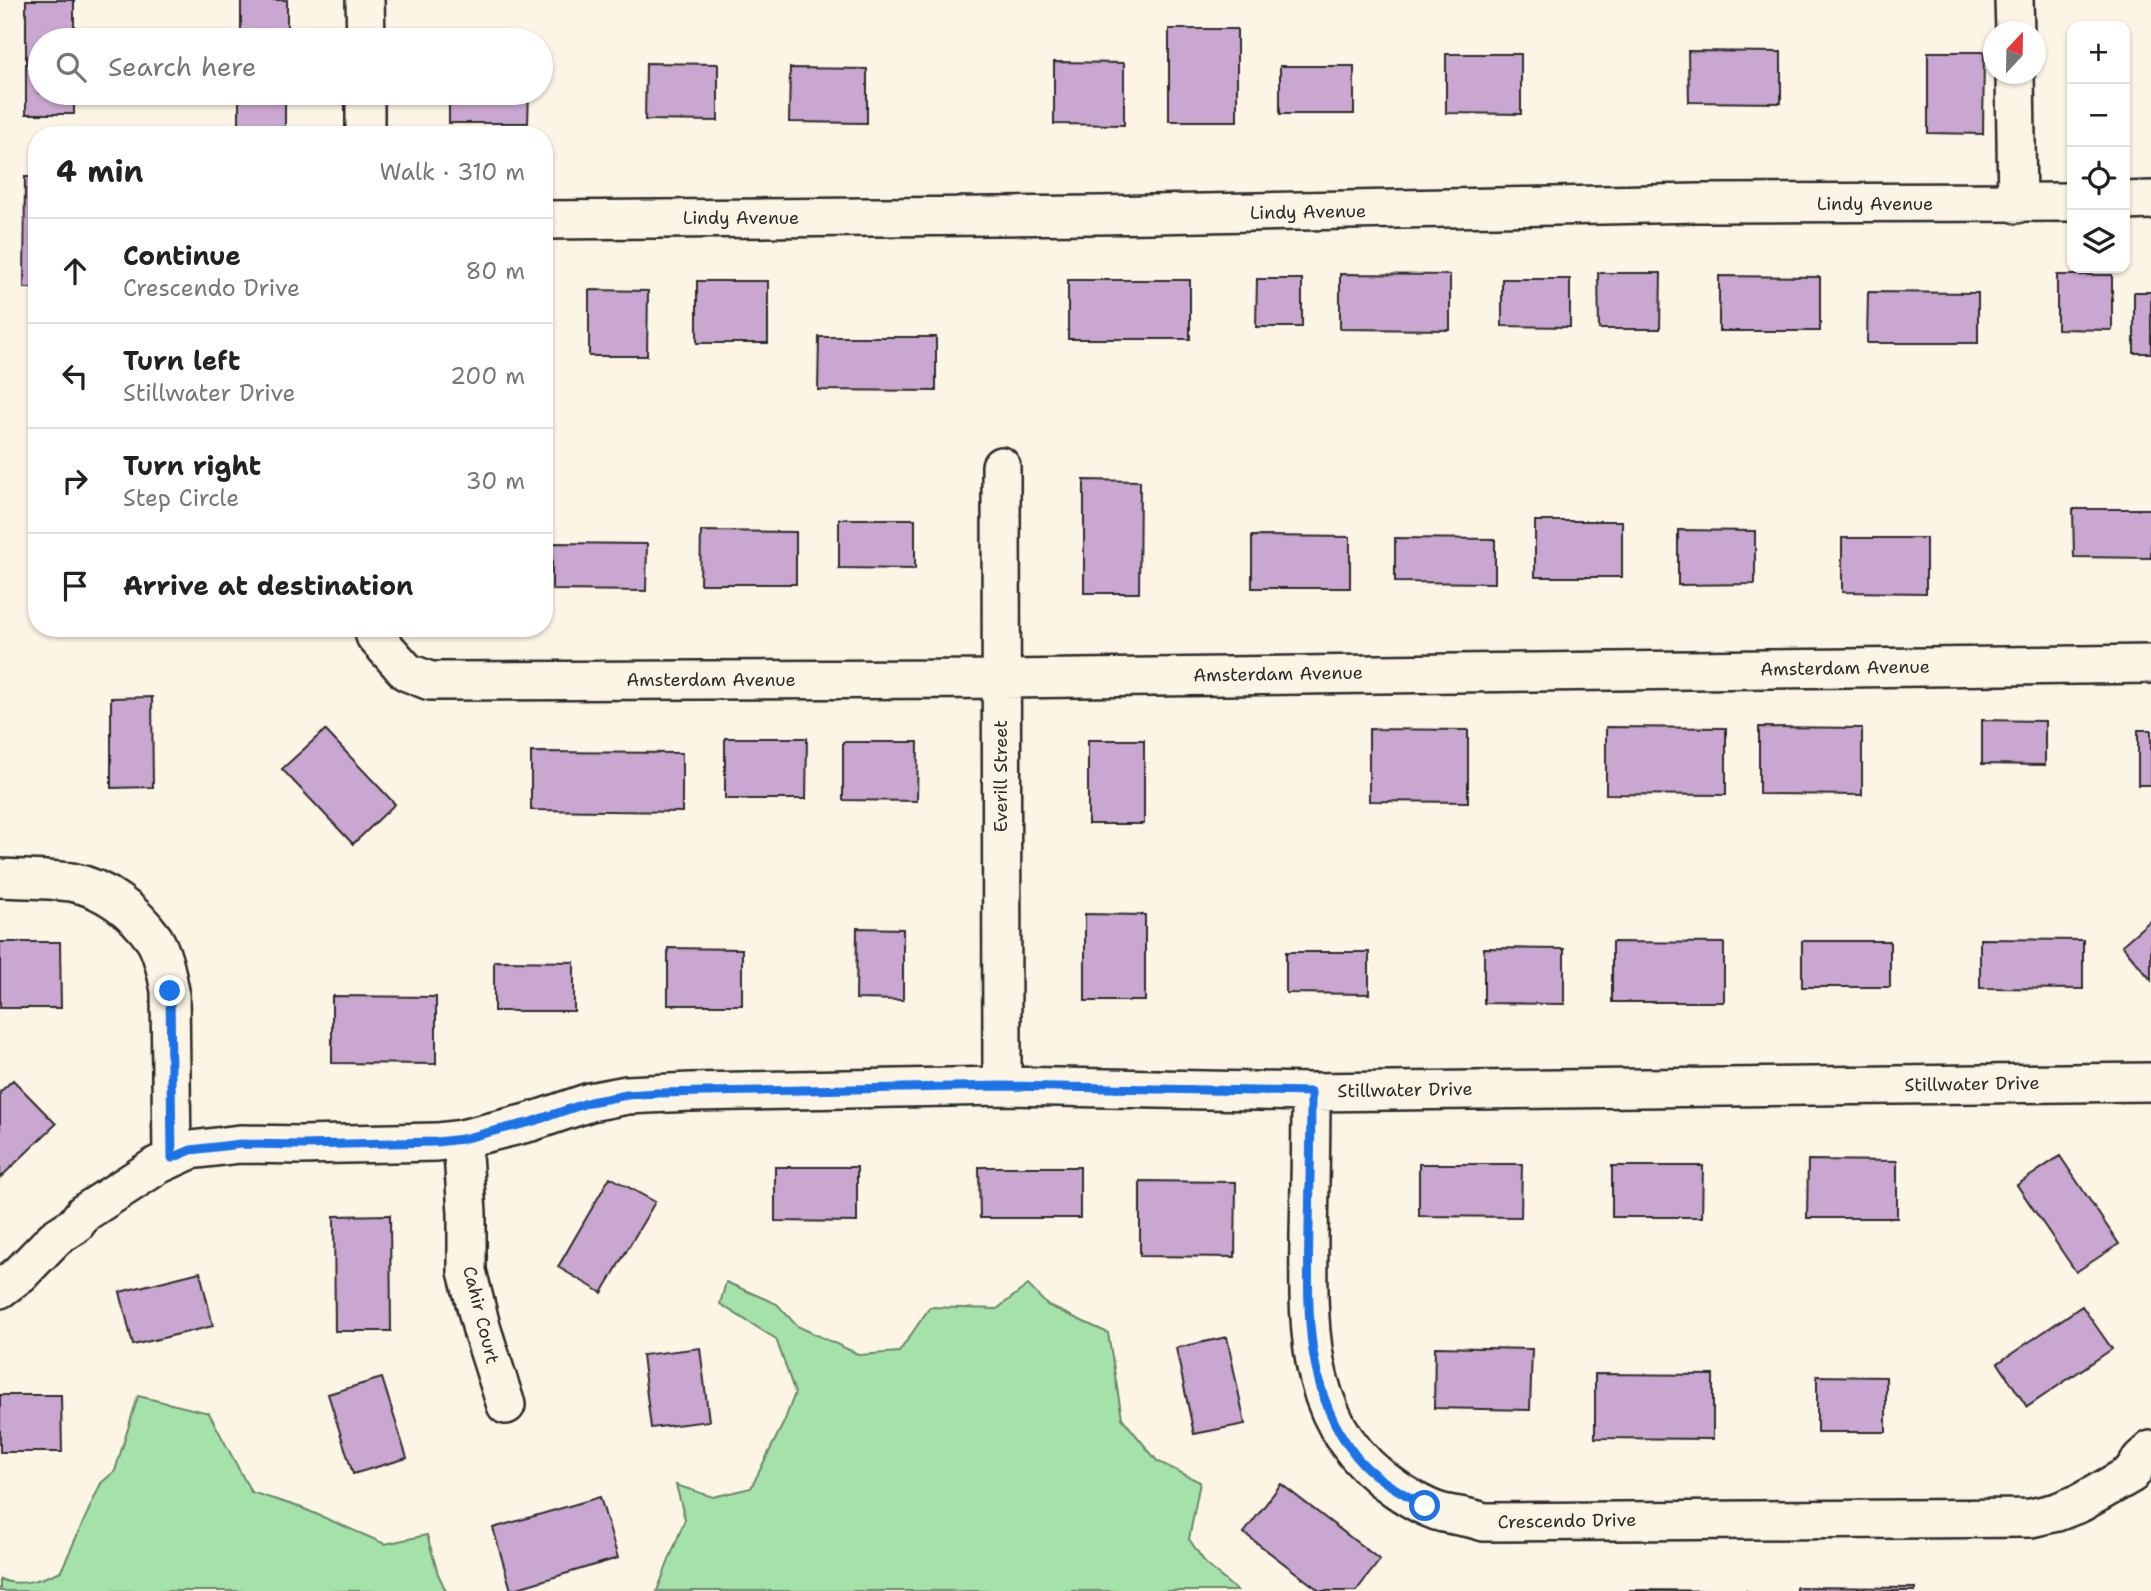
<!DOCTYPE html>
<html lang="en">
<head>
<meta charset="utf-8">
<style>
	:root { --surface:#fff; --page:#f6f6f6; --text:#222; --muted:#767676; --line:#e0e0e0 }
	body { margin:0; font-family:"Shantell Sans",sans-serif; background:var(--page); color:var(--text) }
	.controls { position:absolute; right:21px; top:21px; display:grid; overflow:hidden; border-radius:14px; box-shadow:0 2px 5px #0004 }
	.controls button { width:63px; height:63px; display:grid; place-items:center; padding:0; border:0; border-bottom:2px solid var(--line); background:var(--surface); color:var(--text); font:35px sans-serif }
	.compass { position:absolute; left:1983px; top:21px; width:63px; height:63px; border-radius:50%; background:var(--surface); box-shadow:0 2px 5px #0004; rotate:22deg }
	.stop { position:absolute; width:21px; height:21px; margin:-16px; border:5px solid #1a73e8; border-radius:50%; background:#fff }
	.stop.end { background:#1a73e8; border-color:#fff; box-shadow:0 2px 7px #0008 }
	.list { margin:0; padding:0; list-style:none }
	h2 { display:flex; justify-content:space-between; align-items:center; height:91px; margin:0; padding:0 28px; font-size:30px }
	h2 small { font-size:23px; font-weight:400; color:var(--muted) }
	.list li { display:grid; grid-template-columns:46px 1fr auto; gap:21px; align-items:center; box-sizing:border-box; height:105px; padding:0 28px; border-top:2px solid var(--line) }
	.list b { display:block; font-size:26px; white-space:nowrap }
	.list p { margin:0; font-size:23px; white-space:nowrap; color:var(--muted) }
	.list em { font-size:23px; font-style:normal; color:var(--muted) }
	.icon { flex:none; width:38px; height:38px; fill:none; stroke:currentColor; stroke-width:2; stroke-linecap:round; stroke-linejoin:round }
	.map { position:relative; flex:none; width:2151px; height:1591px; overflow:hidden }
	.search { position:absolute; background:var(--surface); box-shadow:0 2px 5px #0004; left:28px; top:28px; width:525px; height:77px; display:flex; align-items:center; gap:18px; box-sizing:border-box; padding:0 24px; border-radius:38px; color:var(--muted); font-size:26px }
	.panel { position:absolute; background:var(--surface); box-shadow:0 2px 5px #0004; left:28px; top:126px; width:525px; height:511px; border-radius:28px }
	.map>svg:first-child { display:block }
	.green { fill:#a5e2a9; stroke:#68866a; stroke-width:2 }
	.building { fill:#caa7d1; stroke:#2b2b2b; stroke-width:2 }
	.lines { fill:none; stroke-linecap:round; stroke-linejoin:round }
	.minor-casing { stroke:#2b2b2b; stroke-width:42 }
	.minor { stroke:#fcf5e5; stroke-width:37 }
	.route { stroke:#1a73e8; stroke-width:9 }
	.labels { text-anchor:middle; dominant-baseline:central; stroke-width:6; stroke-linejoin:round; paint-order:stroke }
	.street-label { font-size:18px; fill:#2b2b2b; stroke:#fcf5e5 }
</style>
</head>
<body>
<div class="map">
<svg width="2151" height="1591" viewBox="0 0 2151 1591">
	<rect width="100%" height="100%" fill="#fcf5e5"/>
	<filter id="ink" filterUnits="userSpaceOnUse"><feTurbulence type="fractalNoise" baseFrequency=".0143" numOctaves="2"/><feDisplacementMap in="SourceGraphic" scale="14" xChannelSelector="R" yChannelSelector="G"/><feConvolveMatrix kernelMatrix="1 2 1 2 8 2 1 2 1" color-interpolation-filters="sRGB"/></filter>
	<g filter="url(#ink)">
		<!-- green -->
		<path class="green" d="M726 1282 777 1304 797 1326 860 1355 899 1352 930 1307 997 1309 1028 1285 1047 1305 1108 1333 1122 1418 1157 1461 1200 1482 1189 1539 1206 1564 1237 1591H657L685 1519 676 1485 713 1497 751 1488 784 1422 795 1393 776 1339 720 1304Z
			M138 1396 209 1413 251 1492 302 1508 385 1544 427 1535 438 1574 446 1591H0V1579C19 1588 43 1579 61 1571L101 1483 115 1471Z"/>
		<!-- building -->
		<path class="building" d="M26 0H74V40H40V93H74V114H26Z
			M241 0H287V40H241Z
			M1169 29H1237V121H1169Z
			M1688 51 1781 52V103L1689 102Z
			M1928 52H1984L1983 134 1928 133Z
			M1446 54H1521V114L1446 113Z
			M1054 62 1124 63V125L1054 124Z
			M646 63 718 64V121L645 120Z
			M1280 66H1354V114H1280Z
			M790 68 867 69V123L789 122Z
			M239 93H285V135H239Z
			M449 93H529L528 123H449Z
			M25 177H37V288H24Z
			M1598 273H1661L1660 329H1599Z
			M1340 274 1450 275V330L1340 329Z
			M2057 275H2112V330L2057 329Z
			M1719 276 1820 277V331H1719Z
			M1257 279H1302V327H1256Z
			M1502 279H1570V327L1502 326Z
			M1068 280H1190V339H1068Z
			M697 281H768V343H697Z
			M589 290 648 291 647 356H589Z
			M1868 292 1978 293V343H1867Z
			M2134 292H2151V353H2134Z
			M819 337H936V391L818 390Z
			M1084 480 1140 481 1139 593H1084Z
			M2073 509H2151V558L2074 557Z
			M839 519H915V569L839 568Z
			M1535 521H1622V577H1535Z
			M1678 530 1755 531V584L1678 585Z
			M701 531 796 532V584H700Z
			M1252 536 1350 537V588H1252Z
			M1395 538 1495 539V583L1395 582Z
			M1842 538H1926V593L1842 592Z
			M552 543 647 544 646 591 552 590Z
			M152 697 153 787 111 788V698Z
			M1982 720 2045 721V765L1982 764Z
			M1606 727 1726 728V795L1606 794Z
			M1759 727 1862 728V795L1759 794Z
			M1369 729 1468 730V802L1369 801Z
			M325 730 395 804 353 844 282 769Z
			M2138 730H2151V785H2138Z
			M725 738H807L806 799H725Z
			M1088 740H1144V824H1088Z
			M843 742H918L917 801 843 800Z
			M531 752 682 753V812L531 810Z
			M1085 914 1145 915V1001H1085Z
			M2151 920V980L2122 945Z
			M857 928 903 929V1000L856 999Z
			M1980 939 2083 940V989L1980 988Z
			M1802 941H1890V987H1802Z
			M0 942H60L61 1008H0Z
			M1612 942 1724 943V1002H1612Z
			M668 948 742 949V1005H668Z
			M1484 948 1564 949V1004L1484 1003Z
			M1286 952H1369V994L1286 993Z
			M494 961 574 962V1011H494Z
			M332 996 436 997V1064L332 1063Z
			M13 1080 56 1124 0 1178V1092Z
			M2060 1156 2119 1244 2076 1272 2017 1185Z
			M1808 1160 1897 1161V1218H1807Z
			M1419 1164H1522L1521 1217 1419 1216Z
			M1612 1166H1703L1702 1217H1612Z
			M775 1167H857V1222L775 1221Z
			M979 1167H1080V1218H980Z
			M610 1177 655 1202 602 1293 558 1267Z
			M1140 1181 1236 1182 1235 1257 1140 1256Z
			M390 1215 391 1331H335L334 1216Z
			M200 1272 213 1326 133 1345 120 1292Z
			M2082 1306 2112 1349 2027 1407 1998 1363Z
			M1227 1337 1245 1424 1194 1434 1176 1348Z
			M1435 1347 1532 1349 1530 1410 1434 1408Z
			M700 1348 709 1421 651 1428 642 1355Z
			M1595 1374 1713 1375V1439L1595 1438Z
			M1817 1376 1886 1377V1432H1817Z
			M382 1378 407 1458 353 1474 328 1394Z
			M0 1395H61L62 1452H0Z
			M1281 1484 1380 1560 1356 1591H1320L1244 1533Z
			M600 1497 618 1558 511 1590 493 1528Z
			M1796 1587 1915 1588V1591H1796Z
			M1630 1590 1748 1591H1630Z"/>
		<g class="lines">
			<!-- minor casing -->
			<g class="minor-casing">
				<path id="minor" d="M365 0 366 40
					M2014 0 2015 32
					M2015 74 2017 204
					M365 135V93
					M2125 201 2151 200
					M544 220 1099 215 1700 203 2072 202
					M1001 466 1002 1086
					M373 628 375 636 407 672 430 681 1000 679 2151 664
					M0 878C23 879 48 879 71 882 105 888 134 911 154 939 163 953 167 975 170 991L172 1158
					M1311 1092C1311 1140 1310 1188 1309 1235 1308 1333 1305 1428 1396 1489 1409 1498 1427 1509 1443 1513 1457 1516 1470 1517 1484 1522L2031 1518 2057 1512 2080 1503 2131 1474 2141 1459 2151 1450
					M462 1139 467 1213V1271L482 1330 506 1405
					M0 1289 20 1274 55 1238 75 1225 84 1213 158 1165 191 1150 240 1144 301 1145 437 1142 462 1139 531 1122 590 1102 627 1095 691 1092 1002 1086 1311 1092 2151 1082"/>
			</g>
			<!-- minor -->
			<use href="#minor" class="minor"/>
		</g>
	</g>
	<g class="lines" filter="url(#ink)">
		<!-- route -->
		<path class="route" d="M170 991 172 1158 191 1150 240 1144 301 1145 437 1142 462 1139 531 1122 590 1102 627 1095 656 1093 1002 1086 1311 1092C1311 1136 1310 1181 1309 1225 1308 1304 1303 1391 1356 1456 1373 1478 1401 1492 1425 1506"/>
	</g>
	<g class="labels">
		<!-- street labels -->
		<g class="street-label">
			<text x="1875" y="204">Lindy Avenue</text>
			<text transform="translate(1308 212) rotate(-1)">Lindy Avenue</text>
			<text x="741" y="218">Lindy Avenue</text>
			<text transform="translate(1845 668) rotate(-1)">Amsterdam Avenue</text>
			<text transform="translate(1278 674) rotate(-1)">Amsterdam Avenue</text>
			<text x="711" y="680">Amsterdam Avenue</text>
			<text transform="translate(1001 776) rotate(-90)">Everill Street</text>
			<text transform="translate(1972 1084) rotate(-1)">Stillwater Drive</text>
			<text transform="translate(1405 1090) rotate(-1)">Stillwater Drive</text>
			<text transform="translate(481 1315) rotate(76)">Cahir Court</text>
			<text transform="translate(1567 1521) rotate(-1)">Crescendo Drive</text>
		</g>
	</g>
</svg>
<div class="controls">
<button>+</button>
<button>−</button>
<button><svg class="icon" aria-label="locate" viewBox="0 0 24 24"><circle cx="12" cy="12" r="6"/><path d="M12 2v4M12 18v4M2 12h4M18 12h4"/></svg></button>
<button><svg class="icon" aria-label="layers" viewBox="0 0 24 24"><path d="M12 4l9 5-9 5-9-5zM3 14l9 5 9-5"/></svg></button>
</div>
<svg class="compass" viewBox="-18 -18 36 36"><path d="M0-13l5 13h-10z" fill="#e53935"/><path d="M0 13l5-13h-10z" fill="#767676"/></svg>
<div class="stop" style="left:1425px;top:1506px"></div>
<div class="stop end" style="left:170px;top:991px"></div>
<div class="search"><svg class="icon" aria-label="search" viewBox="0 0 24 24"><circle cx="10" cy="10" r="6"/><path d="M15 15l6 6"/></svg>Search here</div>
<section class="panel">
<h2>4 min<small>Walk · 310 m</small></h2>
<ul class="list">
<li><svg class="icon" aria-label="ahead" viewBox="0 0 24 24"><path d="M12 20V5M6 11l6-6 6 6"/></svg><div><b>Continue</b><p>Crescendo Drive</p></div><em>80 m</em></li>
<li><svg class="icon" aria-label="left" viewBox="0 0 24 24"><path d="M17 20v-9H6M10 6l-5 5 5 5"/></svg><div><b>Turn left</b><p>Stillwater Drive</p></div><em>200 m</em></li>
<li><svg class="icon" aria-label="right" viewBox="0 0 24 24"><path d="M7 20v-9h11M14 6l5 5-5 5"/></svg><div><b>Turn right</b><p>Step Circle</p></div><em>30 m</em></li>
<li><svg class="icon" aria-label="arrive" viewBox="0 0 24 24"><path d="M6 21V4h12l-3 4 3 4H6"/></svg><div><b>Arrive at destination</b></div></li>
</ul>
</section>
</div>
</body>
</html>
